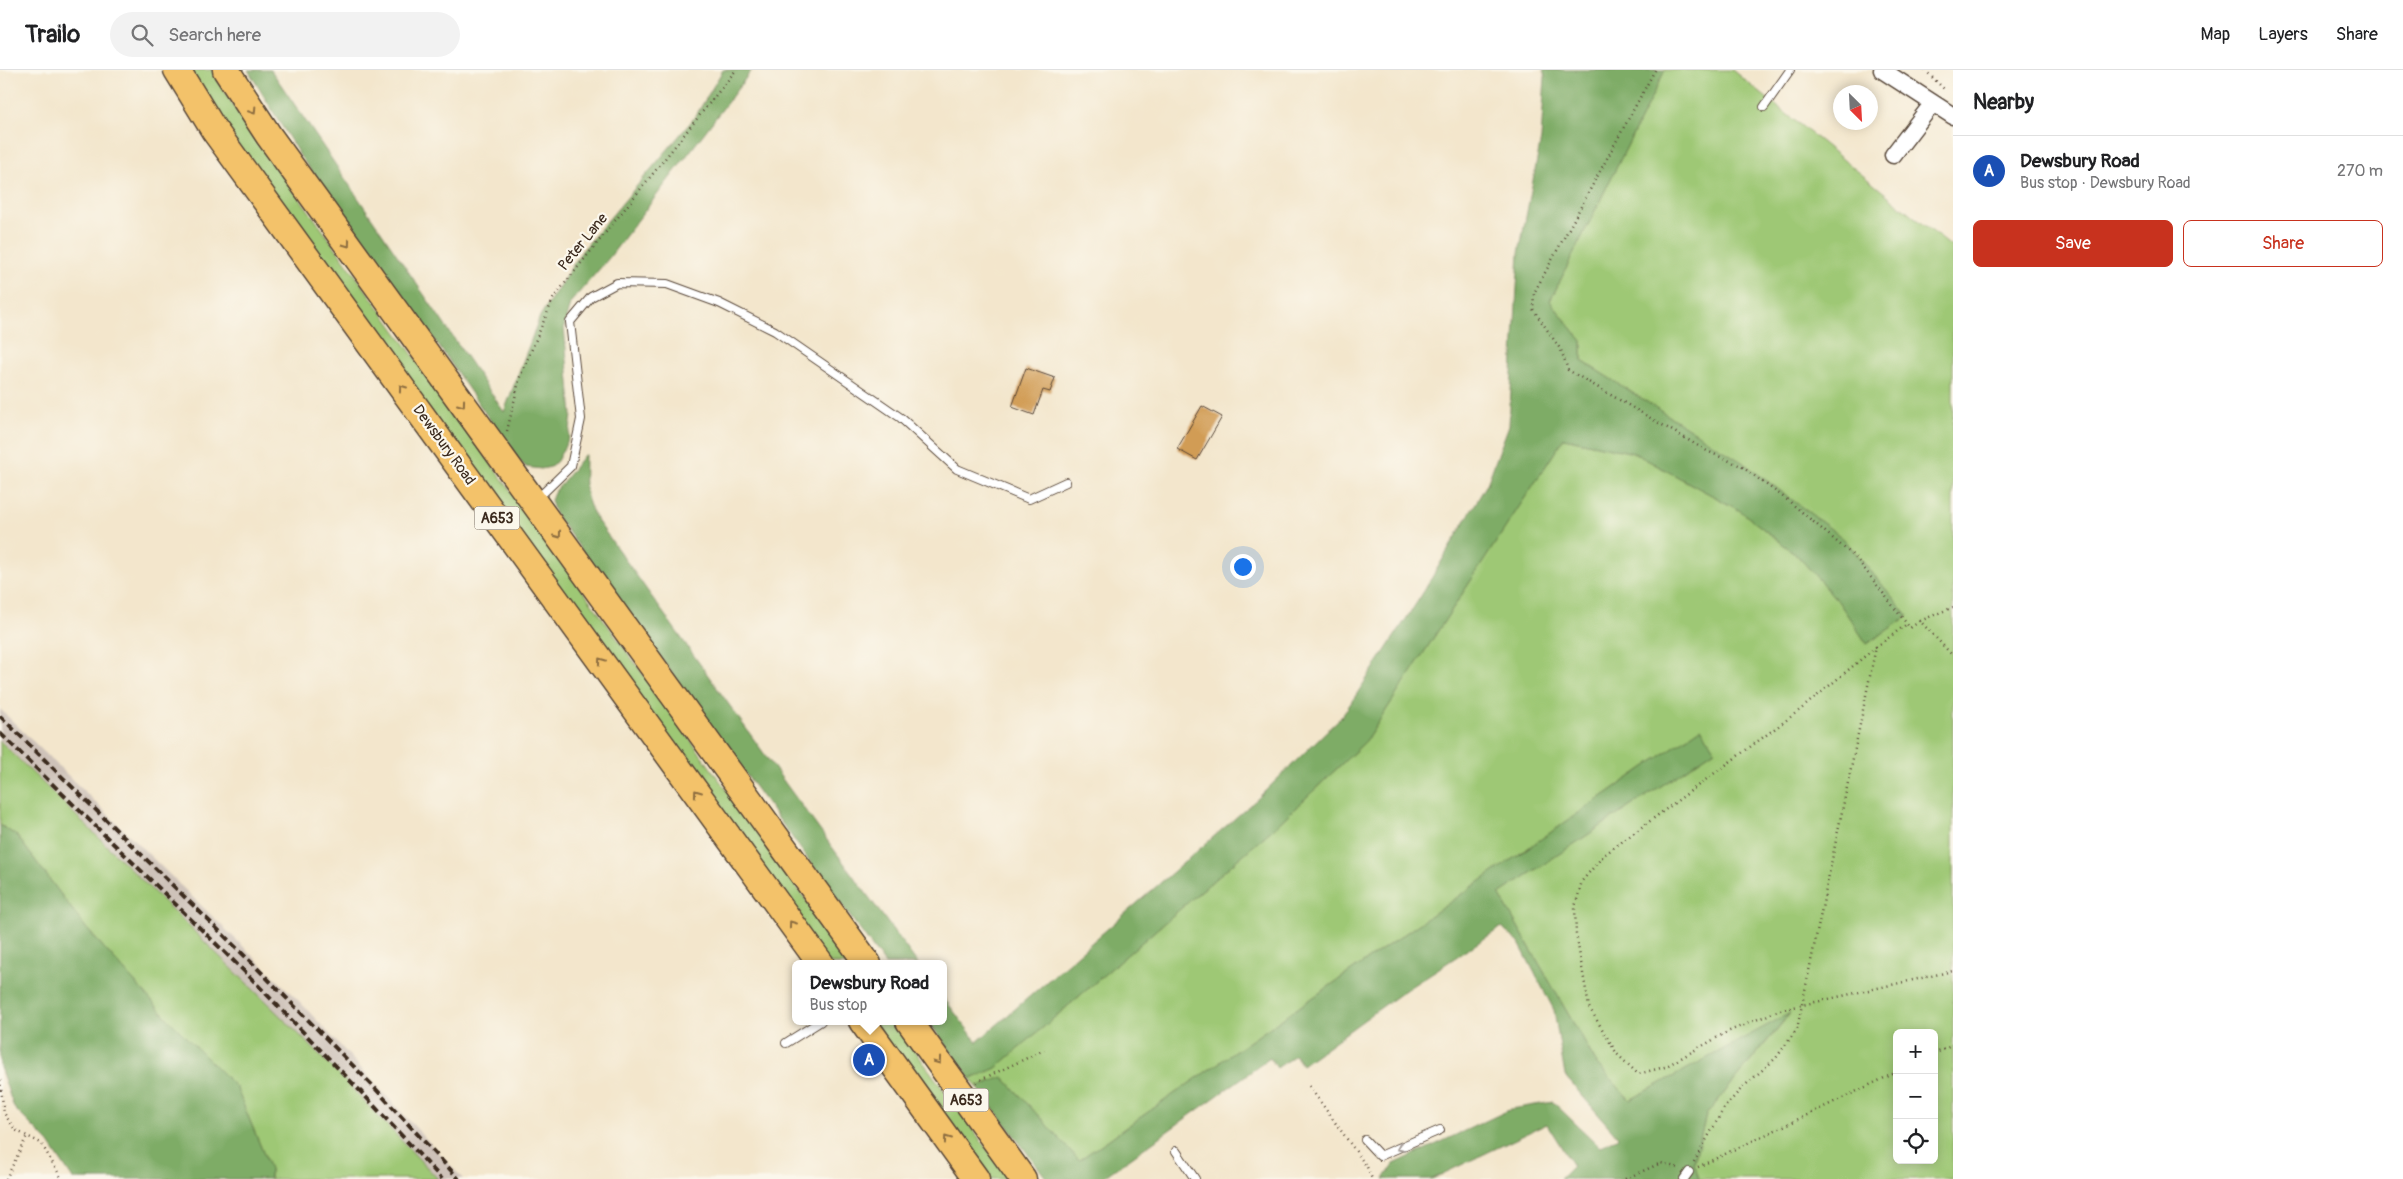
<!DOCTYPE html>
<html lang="en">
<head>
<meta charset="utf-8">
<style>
	:root { --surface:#fff; --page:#f2f2f2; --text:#202124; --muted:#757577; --line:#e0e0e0; --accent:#c8321e }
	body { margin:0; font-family:Pangolin,sans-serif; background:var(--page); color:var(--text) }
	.controls { position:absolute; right:15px; bottom:15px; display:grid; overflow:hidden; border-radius:8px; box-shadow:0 2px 12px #0003 }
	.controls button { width:45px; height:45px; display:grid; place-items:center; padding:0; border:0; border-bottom:1px solid var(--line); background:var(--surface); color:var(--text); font:25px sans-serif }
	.compass { position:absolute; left:1833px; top:15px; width:45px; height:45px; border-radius:50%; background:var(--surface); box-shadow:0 2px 12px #0003; rotate:156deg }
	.you { position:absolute; left:1242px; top:496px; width:18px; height:18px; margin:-12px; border:4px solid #fff; border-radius:50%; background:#1a73e8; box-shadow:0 0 0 8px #1a73e833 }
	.badge { display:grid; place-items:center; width:32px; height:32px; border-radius:50%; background:var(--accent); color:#fff; font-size:16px; font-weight:700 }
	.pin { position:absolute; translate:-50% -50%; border:2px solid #fff; box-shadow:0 1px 5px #0006 }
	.popup { position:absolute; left:792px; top:890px; width:155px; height:65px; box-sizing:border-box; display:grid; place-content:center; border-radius:8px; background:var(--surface); filter:drop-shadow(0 1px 4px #0005); font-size:16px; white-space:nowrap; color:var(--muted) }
	.popup b { font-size:19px; color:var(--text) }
	.popup::after { content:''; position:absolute; left:50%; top:100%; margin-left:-10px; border:10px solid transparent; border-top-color:var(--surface) }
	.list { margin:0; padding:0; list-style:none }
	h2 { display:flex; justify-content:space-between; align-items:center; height:65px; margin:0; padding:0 20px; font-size:21px }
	h2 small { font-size:16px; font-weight:400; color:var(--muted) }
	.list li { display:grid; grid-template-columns:32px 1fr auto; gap:15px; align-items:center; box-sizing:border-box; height:70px; padding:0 20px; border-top:1px solid var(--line) }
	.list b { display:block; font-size:19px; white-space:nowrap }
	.list p { margin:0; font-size:16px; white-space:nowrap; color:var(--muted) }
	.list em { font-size:16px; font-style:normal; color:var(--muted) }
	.actions { display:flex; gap:10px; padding:15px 20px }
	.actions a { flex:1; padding:11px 0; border:1px solid var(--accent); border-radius:8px; text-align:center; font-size:18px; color:var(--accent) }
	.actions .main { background:var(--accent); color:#fff }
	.icon { flex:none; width:28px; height:28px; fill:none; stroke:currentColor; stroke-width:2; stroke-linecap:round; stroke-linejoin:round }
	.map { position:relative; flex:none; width:1953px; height:1109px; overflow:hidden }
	header { display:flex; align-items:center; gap:30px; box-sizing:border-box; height:70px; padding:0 25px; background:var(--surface); border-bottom:1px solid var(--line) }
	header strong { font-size:24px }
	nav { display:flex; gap:28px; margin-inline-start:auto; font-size:18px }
	.search { width:350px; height:45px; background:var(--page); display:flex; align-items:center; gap:12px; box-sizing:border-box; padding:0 18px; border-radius:28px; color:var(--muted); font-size:19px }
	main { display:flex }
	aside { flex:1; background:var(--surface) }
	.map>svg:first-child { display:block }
	.industrial { fill:#cec2b9 }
	.green { fill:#9ec874; stroke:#6c7949; fill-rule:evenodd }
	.forest { fill:#7eac66; stroke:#5c6b42 }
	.building { fill:#d19c54 }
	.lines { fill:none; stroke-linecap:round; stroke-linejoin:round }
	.service-casing { stroke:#574638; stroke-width:10 }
	.minor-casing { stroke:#574638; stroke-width:19 }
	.trunk-casing { stroke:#574638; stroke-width:29 }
	.path { stroke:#574638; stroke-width:2.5; stroke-dasharray:1 4; stroke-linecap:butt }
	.service { stroke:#fff; stroke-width:8 }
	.minor { stroke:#fff; stroke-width:16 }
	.trunk { stroke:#f3c26a; stroke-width:26 }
	.rail { stroke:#3b2a1e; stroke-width:4; stroke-dasharray:8 4; stroke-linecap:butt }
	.oneway { stroke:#8e6e40 }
	.oneway2 { stroke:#a79f9a }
	.labels { text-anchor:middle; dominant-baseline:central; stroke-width:4.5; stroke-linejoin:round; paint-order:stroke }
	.shield { fill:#fbf7ec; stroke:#75685c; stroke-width:1 }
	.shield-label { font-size:14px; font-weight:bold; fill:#3b2a1e }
	.street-label { font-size:15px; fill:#3b2a1e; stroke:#fbf7ec }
</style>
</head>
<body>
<header>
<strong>Trailo</strong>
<div class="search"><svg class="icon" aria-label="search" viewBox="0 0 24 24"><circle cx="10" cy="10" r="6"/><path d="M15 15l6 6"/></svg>Search here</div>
<nav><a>Map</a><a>Layers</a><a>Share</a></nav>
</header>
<main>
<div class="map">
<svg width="1953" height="1109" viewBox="0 0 1953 1109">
	<rect width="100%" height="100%" fill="#fbf7ec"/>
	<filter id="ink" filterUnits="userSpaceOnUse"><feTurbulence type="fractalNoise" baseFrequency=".02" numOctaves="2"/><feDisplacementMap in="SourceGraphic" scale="10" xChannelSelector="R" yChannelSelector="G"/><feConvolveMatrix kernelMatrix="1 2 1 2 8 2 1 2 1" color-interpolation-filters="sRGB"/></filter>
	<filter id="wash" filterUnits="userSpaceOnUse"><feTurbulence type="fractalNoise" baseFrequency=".0096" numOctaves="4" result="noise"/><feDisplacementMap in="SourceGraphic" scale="20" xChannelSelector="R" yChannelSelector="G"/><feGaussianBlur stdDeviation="1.12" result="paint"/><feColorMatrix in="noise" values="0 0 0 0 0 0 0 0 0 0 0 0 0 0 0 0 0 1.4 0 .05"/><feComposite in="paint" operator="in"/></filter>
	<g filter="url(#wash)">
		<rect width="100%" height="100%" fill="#f3e6cc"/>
		<!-- industrial -->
		<path class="industrial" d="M0 639 300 932 463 1109H438L319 984 0 670Z"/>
		<!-- green -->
		<path class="green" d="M184 0H212L234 37 852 894H828Z
			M1665 0H1732L1953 178V1109H1699L1694 1093 1706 1045 1789 945 1630 1030 1597 994 1499 824 1715 680 1701 658 1079 1090 1003 1007 977 1017 971 1009 996 998 1274 758 1366 671 1564 368 1634 383 1739 440 1797 485 1838 531 1867 574 1908 546 1844 469 1742 392 1582 291V271L1550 231ZM1897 963H1934V1090H1897Z
			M0 671 319 984 438 1109H270V1099L236 1017 168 949 86 858 17 766 0 755Z
			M870 951H893L1009 1109H985Z"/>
		<!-- forest -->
		<path class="forest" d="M248 0H271L504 342 540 246 582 181 695 47 723 0H752L609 188 570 233 564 257 572 345 569 368 557 391 551 397 541 399 526 397 517 389 411 236 300 86Z
			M1543 0H1665L1550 231 1582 271V291L1742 392 1844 469 1908 546 1867 574 1838 531 1797 485 1739 440 1634 383 1564 368 1366 671 1274 758 996 998 971 1009 928 951H943V927L977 972 1256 730 1343 645 1421 526 1487 414 1509 355 1519 183 1541 69 1545 7Z
			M585 384C585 414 582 421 596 449L788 717 918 894H885L555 444 551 430 554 423Z
			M1701 658 1715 680 1499 824 1597 994 1630 1030 1790 943 1706 1045 1694 1092 1699 1109H1560L1573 1096 1547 1054 1432 1109H1384L1394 1094 1511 1039 1553 1032 1600 1077 1618 1067 1565 1006 1554 940 1519 873 1502 857 1401 923 1302 995 1295 985 1277 998 1270 988 1101 1109H1047L977 1017 1003 1007 1079 1090Z
			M0 755 17 766 86 858 168 949 236 1017 270 1099V1109H73L49 1073 14 1038 0 997Z"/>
		<g id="blocks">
			<!-- building -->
			<path class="building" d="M1026 298 1055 308 1050 322 1043 320 1034 345 1012 337Z
				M1202 336 1222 347 1197 390 1177 379Z"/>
		</g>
	</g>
	<g filter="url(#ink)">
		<use href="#blocks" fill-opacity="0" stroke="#574638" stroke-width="1"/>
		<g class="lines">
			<!-- service casing -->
			<g class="service-casing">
				<path id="service" d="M1764 37 1790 0
					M537 429 571 396 581 349 570 252 591 227 617 213 667 214 719 233 775 261 901 348 957 399 1029 429 1066 412
					M786 973 821 951
					M1365 1070 1380 1086 1440 1060
					M1176 1081 1195 1109
					M1684 1109 1689 1102"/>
			</g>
			<!-- minor casing -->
			<g class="minor-casing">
				<path id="minor" d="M1882 0 1953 46
					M1893 85 1933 33"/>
			</g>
			<!-- trunk casing -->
			<g class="trunk-casing">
				<path id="trunk" d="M177 0 214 60 821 894
					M226 0 269 66 868 894
					M862 951 976 1109
					M909 951 1023 1109"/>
			</g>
			<!-- path -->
			<path class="path" d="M1655 0 1534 223 1533 239 1561 280 1568 300 1707 381 1741 396 1790 432 1856 488 1910 558 1920 551 1953 586
				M1925 0 1945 20
				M507 361 520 307 554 227 736 0
				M1920 551 1953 537
				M1876 577 1800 640 1604 785 1582 811 1575 837 1576 864 1589 937 1617 984 1638 1004 1665 997 1727 962 1780 940 1953 901
				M1934 984 1953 975
				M0 1010 4 1043 15 1060 41 1073 62 1109
				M976 1012 1044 980
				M1309 1016 1367 1097 1372 1109
				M1694 1092 1724 1038 1742 1018 1776 988 1797 959 1876 577 1907 554
				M1698 1097 1897 1002
				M6 1109 27 1066
				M1625 1109 1661 1093 1679 1098"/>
			<!-- service -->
			<use href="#service" class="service"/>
			<!-- minor -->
			<use href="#minor" class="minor"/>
			<!-- trunk -->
			<use href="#trunk" class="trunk"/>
			<!-- rail -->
			<path class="rail" d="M0 646 254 895 372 1015 459 1109
				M0 663 247 904 364 1025 442 1109"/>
		</g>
		<!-- one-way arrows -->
		<defs><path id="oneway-chevron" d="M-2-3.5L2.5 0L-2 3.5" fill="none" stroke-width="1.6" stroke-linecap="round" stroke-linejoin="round" transform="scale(1.25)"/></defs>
		<g class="oneway">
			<use href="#oneway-chevron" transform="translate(253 41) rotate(57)"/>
			<use href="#oneway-chevron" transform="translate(347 174) rotate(54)"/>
			<use href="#oneway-chevron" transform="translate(402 318) rotate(-126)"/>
			<use href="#oneway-chevron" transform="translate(462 334) rotate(54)"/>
			<use href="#oneway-chevron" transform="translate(558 465) rotate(54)"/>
			<use href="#oneway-chevron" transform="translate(601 591) rotate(-126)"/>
			<use href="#oneway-chevron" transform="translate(697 723) rotate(-126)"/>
			<use href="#oneway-chevron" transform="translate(792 854) rotate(-126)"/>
			<use href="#oneway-chevron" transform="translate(938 991) rotate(54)"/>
			<use href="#oneway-chevron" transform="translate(947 1069) rotate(-126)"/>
		</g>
		<use class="oneway2" href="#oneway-chevron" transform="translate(1400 1078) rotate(157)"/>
	</g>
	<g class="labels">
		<!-- shield labels -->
		<g class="shield">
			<rect x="474.5" y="436.5" width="45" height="23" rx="4"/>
			<rect x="943.5" y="1018.5" width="45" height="23" rx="4"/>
		</g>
		<g class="shield-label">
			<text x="497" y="448">A653</text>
			<text x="966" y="1030">A653</text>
		</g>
		<!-- street labels -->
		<g class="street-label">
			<text transform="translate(583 172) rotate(-51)">Peter Lane</text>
			<text transform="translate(444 375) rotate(54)">Dewsbury Road</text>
		</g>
	</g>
</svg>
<div class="controls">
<button>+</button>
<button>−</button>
<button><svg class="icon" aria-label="locate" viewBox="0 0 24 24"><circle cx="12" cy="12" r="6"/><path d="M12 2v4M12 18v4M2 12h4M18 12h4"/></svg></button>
</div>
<svg class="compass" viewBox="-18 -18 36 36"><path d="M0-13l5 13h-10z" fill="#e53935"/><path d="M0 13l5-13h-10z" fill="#757577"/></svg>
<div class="you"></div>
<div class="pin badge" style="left:869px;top:990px;background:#1a4fb4">A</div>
<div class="popup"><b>Dewsbury Road</b>Bus stop</div>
</div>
<aside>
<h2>Nearby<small></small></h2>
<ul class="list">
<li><span class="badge" style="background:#1a4fb4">A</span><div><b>Dewsbury Road</b><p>Bus stop · Dewsbury Road</p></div><em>270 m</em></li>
</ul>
<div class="actions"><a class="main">Save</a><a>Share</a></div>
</aside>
</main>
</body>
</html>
